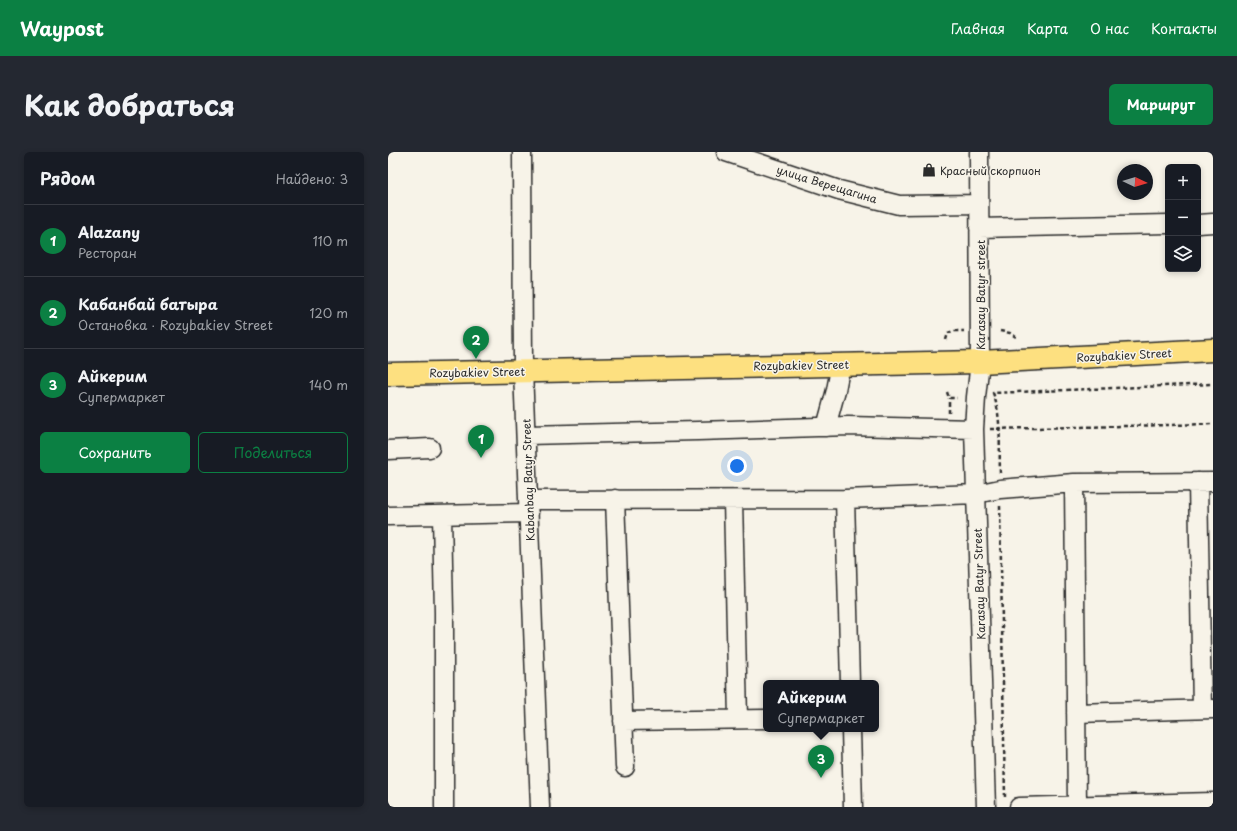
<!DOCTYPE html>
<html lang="ru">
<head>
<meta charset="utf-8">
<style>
	:root { --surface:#171b24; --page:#242831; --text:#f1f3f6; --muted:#9ea1a6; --line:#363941; --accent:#0b8043 }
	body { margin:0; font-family:"Playpen Sans",sans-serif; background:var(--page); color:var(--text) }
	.controls { position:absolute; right:12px; top:12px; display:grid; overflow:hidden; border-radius:6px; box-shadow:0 2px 6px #0003 }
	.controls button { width:36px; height:36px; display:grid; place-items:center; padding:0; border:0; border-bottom:1px solid var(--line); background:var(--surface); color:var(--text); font:20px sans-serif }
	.compass { position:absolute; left:729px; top:12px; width:36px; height:36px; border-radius:50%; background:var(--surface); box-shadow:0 2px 6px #0003; rotate:94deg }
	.you { position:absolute; left:349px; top:314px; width:14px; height:14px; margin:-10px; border:3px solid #fff; border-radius:50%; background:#1a73e8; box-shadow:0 0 0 6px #1a73e833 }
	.badge { display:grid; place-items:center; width:26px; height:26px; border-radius:50%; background:var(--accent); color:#fff; font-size:13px; font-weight:700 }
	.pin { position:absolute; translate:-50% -33px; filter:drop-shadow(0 1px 2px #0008) }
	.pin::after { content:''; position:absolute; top:21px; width:14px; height:12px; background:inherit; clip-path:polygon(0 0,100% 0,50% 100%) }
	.popup { position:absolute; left:375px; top:528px; width:116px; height:52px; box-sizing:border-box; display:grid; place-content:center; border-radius:6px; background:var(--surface); filter:drop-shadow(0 1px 3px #0005); font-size:13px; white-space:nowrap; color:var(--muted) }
	.popup b { font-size:15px; color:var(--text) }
	.popup::after { content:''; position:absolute; left:50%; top:100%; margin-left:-8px; border:8px solid transparent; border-top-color:var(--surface) }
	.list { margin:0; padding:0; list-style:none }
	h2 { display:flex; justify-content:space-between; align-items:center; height:52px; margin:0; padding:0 16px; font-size:17px }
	h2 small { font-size:13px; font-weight:400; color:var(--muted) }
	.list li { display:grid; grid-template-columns:26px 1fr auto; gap:12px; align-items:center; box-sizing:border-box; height:72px; padding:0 16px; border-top:1px solid var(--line) }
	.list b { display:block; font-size:15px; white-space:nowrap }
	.list p { margin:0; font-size:13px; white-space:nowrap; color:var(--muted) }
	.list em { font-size:13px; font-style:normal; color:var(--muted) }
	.actions { display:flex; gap:8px; padding:12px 16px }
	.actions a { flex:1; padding:9px 0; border:1px solid var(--accent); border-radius:6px; text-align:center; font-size:14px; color:var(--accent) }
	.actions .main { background:var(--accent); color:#fff }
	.icon { flex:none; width:22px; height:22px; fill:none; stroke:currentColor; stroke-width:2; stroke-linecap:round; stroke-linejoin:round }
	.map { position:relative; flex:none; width:825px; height:655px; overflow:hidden; border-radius:6px }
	header { display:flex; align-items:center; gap:24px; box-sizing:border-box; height:56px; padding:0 20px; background:var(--accent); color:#fff }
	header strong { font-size:19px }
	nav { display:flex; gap:22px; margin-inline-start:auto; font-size:14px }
	.intro { display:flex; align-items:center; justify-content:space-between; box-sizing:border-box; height:96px; padding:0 24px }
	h1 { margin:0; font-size:28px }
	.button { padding:10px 18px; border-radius:6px; background:var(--accent); color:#fff; font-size:14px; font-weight:700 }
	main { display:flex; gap:24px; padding:0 24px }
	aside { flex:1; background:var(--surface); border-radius:6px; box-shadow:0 2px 6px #0003 }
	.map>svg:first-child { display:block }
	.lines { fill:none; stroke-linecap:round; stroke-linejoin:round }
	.minor-casing { stroke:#2b2b2b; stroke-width:21 }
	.major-casing { stroke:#2b2b2b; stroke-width:25 }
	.path { stroke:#2b2b2b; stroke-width:2.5; stroke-dasharray:4 3; stroke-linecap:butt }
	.minor { stroke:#f7f3e8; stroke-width:18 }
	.major { stroke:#fde080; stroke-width:22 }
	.labels { text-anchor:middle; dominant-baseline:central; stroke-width:3; stroke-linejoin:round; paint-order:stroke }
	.poi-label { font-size:11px; fill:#2b2b2b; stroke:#f7f3e8; text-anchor:start }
	.street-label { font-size:11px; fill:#2b2b2b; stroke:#f7f3e8 }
</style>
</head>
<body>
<header>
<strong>Waypost</strong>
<nav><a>Главная</a><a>Карта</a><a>О нас</a><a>Контакты</a></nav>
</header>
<div class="intro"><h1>Как добраться</h1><a class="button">Маршрут</a></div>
<main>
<aside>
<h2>Рядом<small>Найдено: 3</small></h2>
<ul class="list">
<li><span class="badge">1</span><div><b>Alazany</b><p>Ресторан</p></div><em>110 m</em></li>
<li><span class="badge">2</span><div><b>Кабанбай батыра</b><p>Остановка · Rozybakiev Street</p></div><em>120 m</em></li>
<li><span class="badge">3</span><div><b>Айкерим</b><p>Супермаркет</p></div><em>140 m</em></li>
</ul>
<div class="actions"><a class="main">Сохранить</a><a>Поделиться</a></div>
</aside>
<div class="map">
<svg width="825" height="655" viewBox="0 0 825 655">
	<rect width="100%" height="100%" fill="#f7f3e8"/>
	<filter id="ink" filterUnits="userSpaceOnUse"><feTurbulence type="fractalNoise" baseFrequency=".025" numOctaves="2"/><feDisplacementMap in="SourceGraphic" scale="8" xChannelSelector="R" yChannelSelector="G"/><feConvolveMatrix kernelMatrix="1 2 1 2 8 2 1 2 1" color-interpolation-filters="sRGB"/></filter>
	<g filter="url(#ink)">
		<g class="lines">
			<!-- minor casing -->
			<g class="minor-casing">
				<path id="minor" d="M134 0 135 218 152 655
					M338 0 451 38 511 53 591 52
					M591 0 592 210 588 245 586 277 598 655
					M810 72 825 71
					M591 76 780 72
					M438 275 448 238 453 212
					M138 283 310 279 460 274 586 277
					M0 298 42 296
					M810 330 814 557
					M227 347 237 615
					M457 347 588 342 612 337 686 331
					M140 348 457 347 462 531
					M345 348 350 567
					M54 363 56 461V655
					M0 364 141 361
					M688 561 825 557
					M235 569 378 567
					M463 577 465 655
					M631 655 825 650
					M689 655 686 331 825 330"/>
			</g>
			<!-- major casing -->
			<g class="major-casing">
				<path id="major" d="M0 222 592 210 825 198"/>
			</g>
			<!-- path -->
			<path class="path" d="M612 179 622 181 628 185
				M558 188 560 181 565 179H576
				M559 240 561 246H569
				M561 261V246
				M602 277 825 272
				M612 321C611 296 614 264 605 241L825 232
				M612 354 617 647"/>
			<!-- minor -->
			<use href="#minor" class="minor"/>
			<!-- major -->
			<use href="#major" class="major"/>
		</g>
	</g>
	<!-- icons -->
	<defs>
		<g id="shop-bare" transform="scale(1.08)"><path d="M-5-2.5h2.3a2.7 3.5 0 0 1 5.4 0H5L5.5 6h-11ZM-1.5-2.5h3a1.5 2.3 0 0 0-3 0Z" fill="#2b2b2b" stroke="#f7f3e8" stroke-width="2.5" paint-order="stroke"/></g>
	</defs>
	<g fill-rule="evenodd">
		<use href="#shop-bare" x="541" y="18"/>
	</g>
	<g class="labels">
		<!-- poi labels -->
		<g class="poi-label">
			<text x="552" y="18">Красный скорпион</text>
		</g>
		<!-- street labels -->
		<g class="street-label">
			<text transform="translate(439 32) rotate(17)">улица Верещагина</text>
			<text transform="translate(592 143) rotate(-90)">Karasay Batyr street</text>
			<text transform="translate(736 203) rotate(-3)">Rozybakiev Street</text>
			<text transform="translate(413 213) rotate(-1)">Rozybakiev Street</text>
			<text transform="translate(89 220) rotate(-1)">Rozybakiev Street</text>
			<text transform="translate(140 328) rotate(-92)">Kabanbay Batyr Street</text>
			<text transform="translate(591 432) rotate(-92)">Karasay Batyr Street</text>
		</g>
	</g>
</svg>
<div class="controls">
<button>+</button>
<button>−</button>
<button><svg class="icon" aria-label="layers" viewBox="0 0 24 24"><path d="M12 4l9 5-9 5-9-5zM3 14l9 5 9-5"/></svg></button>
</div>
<svg class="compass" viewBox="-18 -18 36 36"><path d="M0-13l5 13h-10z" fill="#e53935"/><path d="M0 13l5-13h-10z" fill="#9ea1a6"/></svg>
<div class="you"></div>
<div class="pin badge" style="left:93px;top:306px">1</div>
<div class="pin badge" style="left:88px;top:207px">2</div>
<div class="pin badge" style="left:433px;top:626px">3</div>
<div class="popup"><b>Айкерим</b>Супермаркет</div>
</div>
</main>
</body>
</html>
